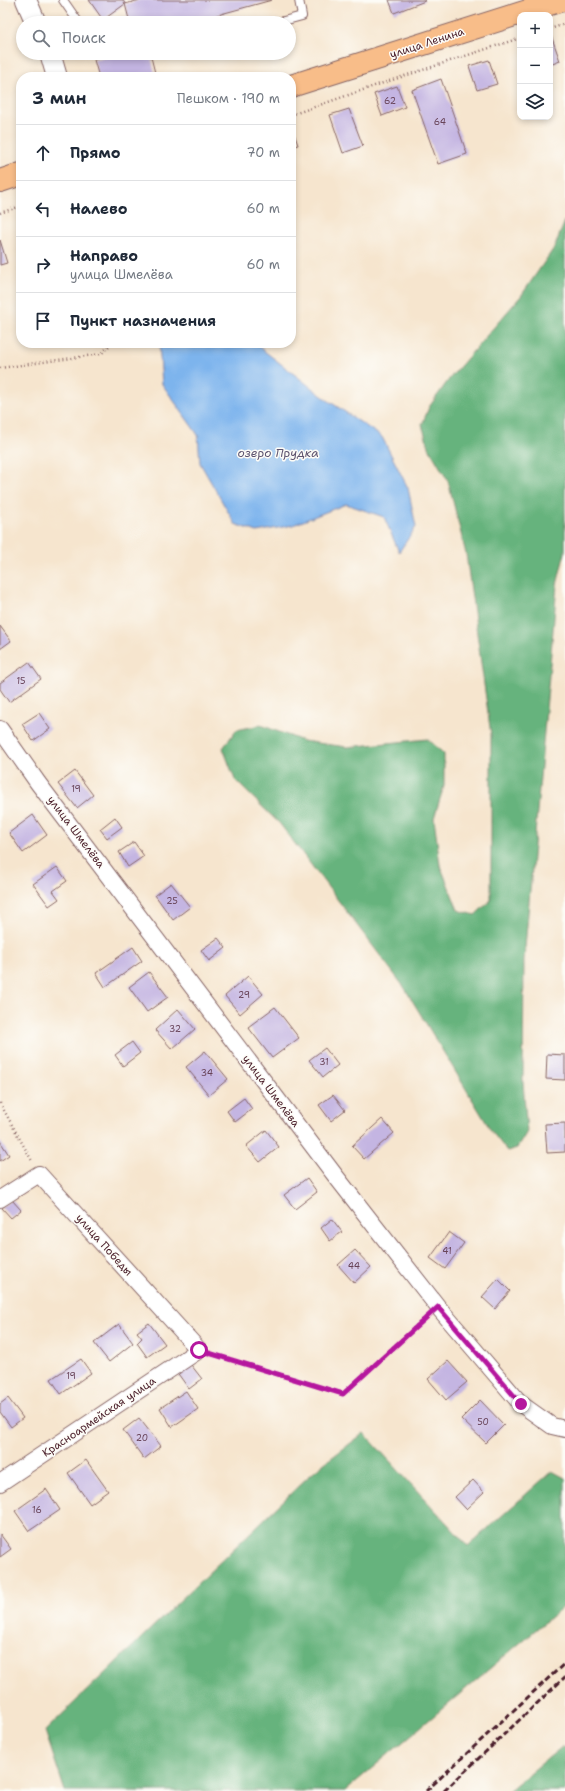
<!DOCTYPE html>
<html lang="ru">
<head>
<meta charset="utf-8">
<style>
	:root { --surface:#fff; --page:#f2f2f3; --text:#1f2937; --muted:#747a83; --line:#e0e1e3 }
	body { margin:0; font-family:"Shantell Sans",sans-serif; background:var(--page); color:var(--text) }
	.controls { position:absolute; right:12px; top:12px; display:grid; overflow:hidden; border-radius:8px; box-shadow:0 2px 6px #0003 }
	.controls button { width:36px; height:36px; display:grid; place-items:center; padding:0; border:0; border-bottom:1px solid var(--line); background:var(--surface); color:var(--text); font:20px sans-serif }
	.stop { position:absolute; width:12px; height:12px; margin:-9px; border:3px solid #b5179e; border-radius:50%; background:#fff }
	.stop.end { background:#b5179e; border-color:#fff; box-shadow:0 1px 4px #0008 }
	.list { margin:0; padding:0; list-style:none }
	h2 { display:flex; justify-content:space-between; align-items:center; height:52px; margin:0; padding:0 16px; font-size:17px }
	h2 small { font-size:13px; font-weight:400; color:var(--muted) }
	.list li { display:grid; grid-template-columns:26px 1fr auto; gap:12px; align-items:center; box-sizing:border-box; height:56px; padding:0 16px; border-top:1px solid var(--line) }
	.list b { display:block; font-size:15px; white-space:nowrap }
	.list p { margin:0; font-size:13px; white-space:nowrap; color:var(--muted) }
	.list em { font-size:13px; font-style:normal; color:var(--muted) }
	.icon { flex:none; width:22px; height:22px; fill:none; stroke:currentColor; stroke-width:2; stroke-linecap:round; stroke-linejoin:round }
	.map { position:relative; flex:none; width:565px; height:1791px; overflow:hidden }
	.search { position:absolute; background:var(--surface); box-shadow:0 2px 6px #0003; left:16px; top:16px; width:280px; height:44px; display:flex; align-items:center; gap:10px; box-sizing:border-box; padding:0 14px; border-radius:22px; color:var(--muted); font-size:15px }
	.panel { position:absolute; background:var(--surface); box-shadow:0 2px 6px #0003; left:16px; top:72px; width:280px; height:276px; border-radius:16px }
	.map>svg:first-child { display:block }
	.forest { fill:#66b37d; stroke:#586954 }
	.water { fill:#7db4ed; stroke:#646a8c }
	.building { fill:#c4b5e2 }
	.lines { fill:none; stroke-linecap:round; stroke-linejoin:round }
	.service-casing { stroke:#866464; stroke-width:10 }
	.minor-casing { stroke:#866464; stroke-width:18 }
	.tertiary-casing { stroke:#866464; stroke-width:22 }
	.trunk-casing { stroke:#866464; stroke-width:24 }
	.path { stroke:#866464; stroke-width:2.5; stroke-dasharray:1 3; stroke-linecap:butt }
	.service { stroke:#fff; stroke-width:8 }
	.minor { stroke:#fff; stroke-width:16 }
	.tertiary { stroke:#fff; stroke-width:20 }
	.trunk { stroke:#f8bd89; stroke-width:22 }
	.rail { stroke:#4a1f2b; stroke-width:3; stroke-dasharray:6 3; stroke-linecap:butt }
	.route { stroke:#b5179e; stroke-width:5 }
	.labels { text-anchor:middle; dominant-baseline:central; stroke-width:3; stroke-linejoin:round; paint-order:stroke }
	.number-label { font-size:9px; fill:#684459 }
	.street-label { font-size:11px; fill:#4a1f2b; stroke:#fdfcf7 }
	.water-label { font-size:12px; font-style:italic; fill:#5c536f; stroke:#fdfcf7 }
</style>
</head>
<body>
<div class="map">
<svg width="565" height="1791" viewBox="0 0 565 1791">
	<rect width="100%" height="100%" fill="#fdfcf7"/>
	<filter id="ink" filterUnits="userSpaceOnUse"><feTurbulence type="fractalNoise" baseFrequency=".025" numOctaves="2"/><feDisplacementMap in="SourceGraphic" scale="8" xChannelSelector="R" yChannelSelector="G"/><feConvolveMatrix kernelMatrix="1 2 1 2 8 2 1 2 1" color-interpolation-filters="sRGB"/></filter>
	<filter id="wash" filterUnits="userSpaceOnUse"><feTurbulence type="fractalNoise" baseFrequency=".012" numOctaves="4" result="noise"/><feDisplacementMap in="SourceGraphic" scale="16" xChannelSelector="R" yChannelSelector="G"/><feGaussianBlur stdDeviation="0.9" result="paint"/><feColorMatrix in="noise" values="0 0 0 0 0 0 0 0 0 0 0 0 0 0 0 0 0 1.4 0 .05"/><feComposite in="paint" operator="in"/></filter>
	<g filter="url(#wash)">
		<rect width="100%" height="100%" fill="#f6e5ce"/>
		<!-- forest -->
		<path class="forest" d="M565 221V552L557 585 524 959 523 1082 527 1132 517 1148 507 1151 492 1132 404 987 280 824 235 780 223 748 236 730 261 725 303 741 347 747 428 739 444 754V786L434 818 440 865 458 910 475 915 491 900V735L466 554 448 481 430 450 422 425 429 407 450 378 521 296 554 248Z
			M364 1433 468 1546 552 1471 565 1478V1605L345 1791H65L45 1731 314 1471Z
			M563 1746 565 1749V1791H508Z"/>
		<!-- water -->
		<path class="water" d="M159 343H254L326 399 382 437 408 488 416 527 399 552 384 517 346 504 293 525 257 532 235 524 200 463 198 435 162 384Z"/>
		<g id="blocks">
			<!-- building -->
			<path class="building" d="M89 0H123L125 4 140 0H272L188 23H130L125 4 103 20Z
				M389 0H424L425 1 394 13Z
				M550 35H551L560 61 550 65Z
				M118 53H150L156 77H99L94 60Z
				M489 60 497 84 477 90 469 66Z
				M441 79 467 154 438 164 412 90Z
				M397 86 405 107 382 116 374 94Z
				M349 109 363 146 343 153 330 115Z
				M292 127 298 145 291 147V128Z
				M0 240 7 263 0 265Z
				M0 626 11 641 0 649Z
				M29 662 41 679 9 702 0 689V683Z
				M39 713 50 729 33 741 22 724Z
				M75 771 93 795 77 808 58 784Z
				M33 815 47 835 23 853 9 833Z
				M115 817 122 827 107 838 100 829Z
				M134 842 144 856 128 867 119 852Z
				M57 867 67 881 53 891 59 899 49 906 33 884Z
				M171 883 190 907 173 920 155 895Z
				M218 938 226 948 209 961 201 950Z
				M133 947 142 961 105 987 96 973Z
				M149 972 168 997 147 1012 129 987Z
				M248 976 263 994 240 1014 225 996Z
				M275 1007 299 1038 272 1058 248 1027Z
				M178 1009 195 1029 172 1049 155 1030Z
				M132 1042 140 1053 123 1066 115 1055Z
				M325 1048 338 1065 323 1077 309 1060Z
				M205 1051 228 1079 209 1095 186 1067Z
				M547 1054 565 1055V1080L546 1079Z
				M333 1095 345 1110 331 1121 319 1105Z
				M244 1098 252 1109 235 1122 227 1111Z
				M382 1119 394 1133 364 1159 352 1146Z
				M565 1123V1152L547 1153 545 1124Z
				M266 1130 279 1147 260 1162 246 1146Z
				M0 1141 9 1155 0 1161Z
				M307 1178 317 1192 295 1209 284 1195Z
				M12 1200 21 1210 11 1218 2 1208Z
				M332 1219 342 1232 330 1241 321 1228Z
				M449 1232 464 1243 445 1269 430 1258Z
				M355 1250 371 1267 354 1283 338 1265Z
				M498 1279 510 1291 495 1309 482 1297Z
				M149 1323 165 1344 147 1357 137 1343 142 1338 137 1332Z
				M119 1324 133 1343 109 1362 94 1343Z
				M81 1359 91 1373 61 1394 51 1379Z
				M188 1361 202 1379 189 1389 176 1371Z
				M448 1361 467 1382 446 1400 428 1379Z
				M186 1391 198 1409 172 1427 160 1408Z
				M8 1398 23 1418 11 1427 0 1412V1404Z
				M480 1400 504 1425 486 1443 461 1419Z
				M139 1418 161 1446 144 1459 123 1430Z
				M86 1460 108 1491 90 1504 68 1473Z
				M473 1480 484 1492 466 1509 455 1497Z
				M46 1489 60 1510 29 1531 15 1511Z
				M0 1534 11 1549 0 1557Z"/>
		</g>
	</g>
	<g filter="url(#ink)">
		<use href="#blocks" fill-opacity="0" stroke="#866464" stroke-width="1"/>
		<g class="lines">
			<!-- service casing -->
			<g class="service-casing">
				<path id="service" d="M63 0 79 23
					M276 23 302 16 299 0"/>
			</g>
			<!-- minor casing -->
			<g class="minor-casing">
				<path id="minor" d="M0 729 38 783 334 1174 438 1307 521 1404 552 1426 565 1429
					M0 1199 39 1174 199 1350 0 1483"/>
			</g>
			<!-- tertiary casing -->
			<g class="tertiary-casing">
				<path id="tertiary" d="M26 0 36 23
					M50 53 57 77"/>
			</g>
			<!-- trunk casing -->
			<g class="trunk-casing">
				<path id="trunk" d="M291 86 562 0
					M0 181 21 174"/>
			</g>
			<!-- path -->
			<path class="path" d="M550 29 565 24
				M291 115 383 83 520 38
				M0 213 21 206
				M0 368 101 354 112 343
				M0 1103 32 1161
				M213 1354 343 1394 427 1316"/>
			<!-- service -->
			<use href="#service" class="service"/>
			<!-- minor -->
			<use href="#minor" class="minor"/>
			<!-- tertiary -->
			<use href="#tertiary" class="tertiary"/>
			<!-- trunk -->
			<use href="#trunk" class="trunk"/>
			<!-- rail -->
			<path class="rail" d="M426 1791 565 1663
				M444 1791 565 1677"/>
		</g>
	</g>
	<g class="lines" filter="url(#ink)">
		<!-- route -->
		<path class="route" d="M199 1350 343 1394 438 1307 521 1404"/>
	</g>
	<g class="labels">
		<!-- number labels -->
		<g class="number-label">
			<text x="390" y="101">62</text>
			<text x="440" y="122">64</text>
			<text x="21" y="681">15</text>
			<text x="76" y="789">19</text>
			<text x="172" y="901">25</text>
			<text x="244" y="995">29</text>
			<text x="175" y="1029">32</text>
			<text x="324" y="1062">31</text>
			<text x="207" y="1073">34</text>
			<text x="447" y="1251">41</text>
			<text x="354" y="1266">44</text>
			<text x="71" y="1376">19</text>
			<text x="483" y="1422">50</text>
			<text x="142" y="1438">20</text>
			<text x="37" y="1510">16</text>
		</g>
		<!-- street labels -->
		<g class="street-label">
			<text transform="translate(427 43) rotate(-18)">улица Ленина</text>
			<text transform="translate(76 832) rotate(53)">улица Шмелёва</text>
			<text transform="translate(271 1091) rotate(53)">улица Шмелёва</text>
			<text transform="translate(104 1245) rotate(48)">улица Победы</text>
			<text transform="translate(99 1417) rotate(-34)">Красноармейская улица</text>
		</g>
		<!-- water labels -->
		<g class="water-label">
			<text x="278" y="453">озеро Прудка</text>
		</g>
	</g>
</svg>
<div class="controls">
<button>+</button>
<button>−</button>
<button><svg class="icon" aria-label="layers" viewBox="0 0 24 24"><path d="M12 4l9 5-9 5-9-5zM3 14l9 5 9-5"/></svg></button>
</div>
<div class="stop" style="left:199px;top:1350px"></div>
<div class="stop end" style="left:521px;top:1404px"></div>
<div class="search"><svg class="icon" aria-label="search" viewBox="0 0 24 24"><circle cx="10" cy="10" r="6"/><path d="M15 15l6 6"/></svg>Поиск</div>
<section class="panel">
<h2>3 мин<small>Пешком · 190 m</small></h2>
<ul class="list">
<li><svg class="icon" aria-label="ahead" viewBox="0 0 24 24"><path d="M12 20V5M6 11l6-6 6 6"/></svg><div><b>Прямо</b></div><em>70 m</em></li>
<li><svg class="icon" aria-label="left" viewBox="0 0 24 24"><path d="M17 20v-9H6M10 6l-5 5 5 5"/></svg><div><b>Налево</b></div><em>60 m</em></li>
<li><svg class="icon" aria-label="right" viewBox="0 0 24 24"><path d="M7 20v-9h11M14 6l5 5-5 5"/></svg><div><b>Направо</b><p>улица Шмелёва</p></div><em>60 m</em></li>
<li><svg class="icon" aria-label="arrive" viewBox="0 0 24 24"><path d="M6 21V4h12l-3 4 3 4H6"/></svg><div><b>Пункт назначения</b></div></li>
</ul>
</section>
</div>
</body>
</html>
